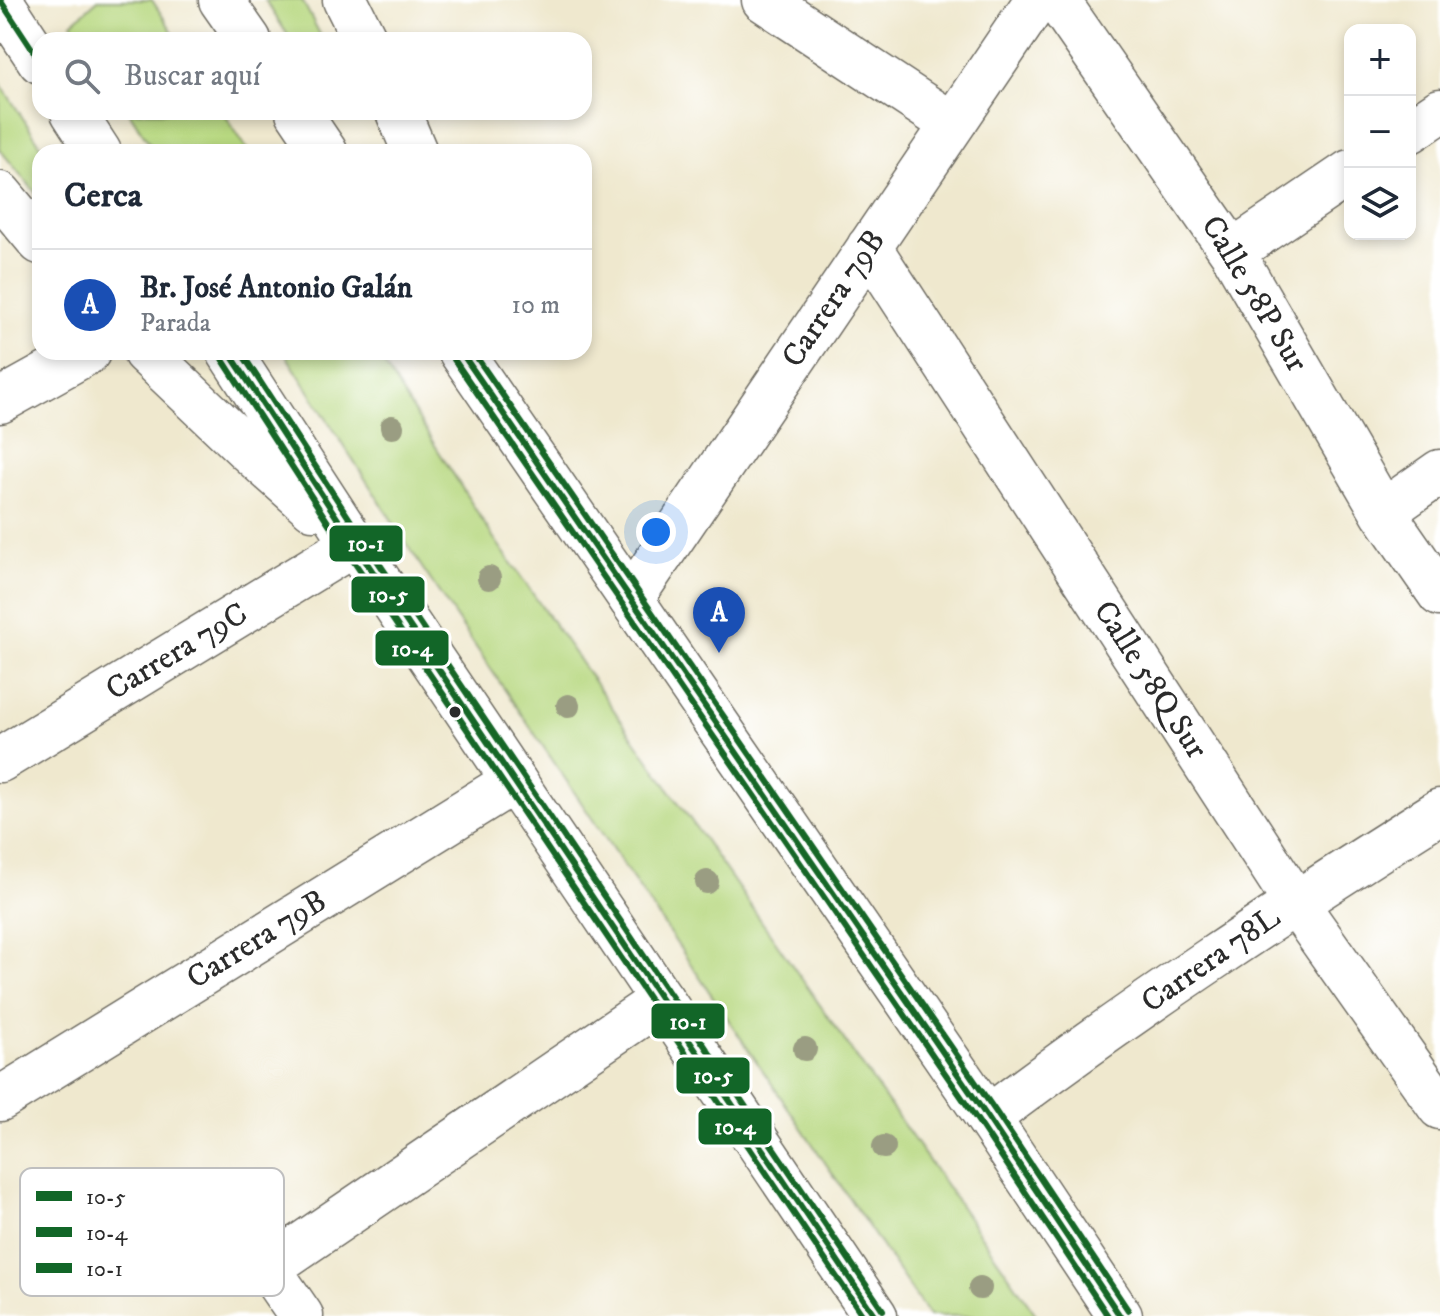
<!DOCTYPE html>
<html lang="es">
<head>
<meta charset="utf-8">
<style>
	:root { --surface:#fff; --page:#f2f2f3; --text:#1f2937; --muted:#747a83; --line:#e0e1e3; --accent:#b45309 }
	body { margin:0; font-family:"IM FELL DW Pica",serif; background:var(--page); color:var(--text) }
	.controls { position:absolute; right:24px; top:24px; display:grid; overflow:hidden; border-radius:16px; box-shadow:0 4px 12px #0003 }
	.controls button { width:72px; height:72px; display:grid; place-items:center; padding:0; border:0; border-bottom:2px solid var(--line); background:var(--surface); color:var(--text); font:40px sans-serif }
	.you { position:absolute; left:656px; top:532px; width:28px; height:28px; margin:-20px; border:6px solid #fff; border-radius:50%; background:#1a73e8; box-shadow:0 0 0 12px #1a73e833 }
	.badge { display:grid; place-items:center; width:52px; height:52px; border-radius:50%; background:var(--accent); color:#fff; font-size:26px; font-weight:700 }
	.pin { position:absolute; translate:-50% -66px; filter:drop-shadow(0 2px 4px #0008) }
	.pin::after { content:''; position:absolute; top:42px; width:28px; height:24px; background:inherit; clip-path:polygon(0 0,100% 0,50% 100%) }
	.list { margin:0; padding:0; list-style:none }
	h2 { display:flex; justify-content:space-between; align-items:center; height:104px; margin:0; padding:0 32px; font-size:34px }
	h2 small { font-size:26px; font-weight:400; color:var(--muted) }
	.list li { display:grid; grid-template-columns:52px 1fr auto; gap:24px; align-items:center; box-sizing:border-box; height:112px; padding:0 32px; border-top:2px solid var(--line) }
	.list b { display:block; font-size:30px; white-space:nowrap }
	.list p { margin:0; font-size:26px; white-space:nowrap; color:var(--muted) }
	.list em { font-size:26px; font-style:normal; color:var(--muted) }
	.icon { flex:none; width:44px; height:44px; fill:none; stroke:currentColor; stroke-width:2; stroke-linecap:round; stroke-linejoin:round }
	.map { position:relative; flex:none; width:1440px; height:1316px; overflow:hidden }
	.search { position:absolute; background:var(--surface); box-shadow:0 4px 12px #0003; left:32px; top:32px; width:560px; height:88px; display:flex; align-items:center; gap:20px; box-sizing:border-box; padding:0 28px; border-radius:24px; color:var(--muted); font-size:30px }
	.panel { position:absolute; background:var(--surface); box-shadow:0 4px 12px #0003; left:32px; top:144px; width:560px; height:216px; border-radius:24px }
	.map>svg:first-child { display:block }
	.green { fill:#b7d880; stroke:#718256; stroke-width:2 }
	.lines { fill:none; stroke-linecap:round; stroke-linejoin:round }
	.minor-casing { stroke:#706d64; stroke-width:47 }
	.major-casing { stroke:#706d64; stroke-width:47 }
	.minor { stroke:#fff; stroke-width:44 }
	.major { stroke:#fff; stroke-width:44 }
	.bus-1-casing { stroke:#fff; stroke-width:12 }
	.bus-2-casing { stroke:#fff; stroke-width:12 }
	.bus-3-casing { stroke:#fff; stroke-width:12 }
	.bus-1 { stroke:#126628; stroke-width:6 }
	.bus-2 { stroke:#126628; stroke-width:6 }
	.bus-3 { stroke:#126628; stroke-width:6 }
	.tree { fill:#9a9d82 }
	.bus-dot { fill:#2b2b2b; stroke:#fff; stroke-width:3 }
	.labels { text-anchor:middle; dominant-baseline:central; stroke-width:6; stroke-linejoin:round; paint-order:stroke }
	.street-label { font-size:32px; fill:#2b2b2b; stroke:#fff }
	.key { fill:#fff; stroke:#bfbfbf; stroke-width:2 }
	.key-label { font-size:22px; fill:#2b2b2b }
	.line-badge { stroke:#fff; stroke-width:3 }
	.badge-label { font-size:22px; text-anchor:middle; font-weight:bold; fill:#fff }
</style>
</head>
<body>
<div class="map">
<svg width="1440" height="1316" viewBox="0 0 1440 1316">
	<rect width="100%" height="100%" fill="#fff"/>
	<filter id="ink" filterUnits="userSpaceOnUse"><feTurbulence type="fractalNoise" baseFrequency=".0125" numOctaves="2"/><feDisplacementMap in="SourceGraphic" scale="16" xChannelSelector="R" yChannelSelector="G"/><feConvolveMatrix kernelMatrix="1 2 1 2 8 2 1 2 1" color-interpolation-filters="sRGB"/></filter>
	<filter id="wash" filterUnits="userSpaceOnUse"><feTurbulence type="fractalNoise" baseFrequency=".006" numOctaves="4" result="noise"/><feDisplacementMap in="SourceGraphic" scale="32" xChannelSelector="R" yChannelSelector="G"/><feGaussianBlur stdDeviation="1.8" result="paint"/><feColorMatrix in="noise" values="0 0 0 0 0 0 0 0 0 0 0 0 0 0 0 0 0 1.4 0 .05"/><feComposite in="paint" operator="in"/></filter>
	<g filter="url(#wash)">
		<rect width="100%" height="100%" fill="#efe8ce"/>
		<!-- green -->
		<path class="green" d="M98 0H152L178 40H83L72 23Z
			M265 0H302L323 40H291Z
			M0 83 45 152H40V198L0 150Z
			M129 112H223L249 152H155Z
			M284 352H376L491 534 1037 1316H929L421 566Z"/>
	</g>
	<g filter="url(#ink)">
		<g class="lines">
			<!-- minor casing -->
			<g class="minor-casing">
				<path id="minor" d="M764 0 952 124
					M1057 0 1232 252 1383 512 1440 594
					M1410 131 1440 111
					M869 247 1295 902 1440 1107
					M1232 252 1350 172
					M0 401 88 352
					M1383 512 1440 472
					M631 599 1037 0
					M0 760 354 544
					M0 1099 514 781
					M988 1118C1133 1008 1286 908 1440 811
					M301 1316 268 1268 662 1000"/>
			</g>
			<!-- major casing -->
			<g class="major-casing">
				<path id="major" d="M0 0 40 61
					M221 0 249 40
					M345 0 365 40
					M73 112 99 152
					M298 112 325 152
					M398 112 415 152
					M0 194 40 242
					M145 352 248 450 313 508
					M229 352 354 544 875 1316
					M461 352 988 1118 1120 1316"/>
			</g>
			<!-- minor -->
			<use href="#minor" class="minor"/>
			<!-- major -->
			<use href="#major" class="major"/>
			<!-- bus-1 casing -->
			<g class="bus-1-casing">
				<path id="bus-1" d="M0 0 40 61
					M229 352 354 544 875 1316
					M461 352 988 1118 1120 1316"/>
			</g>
			<!-- bus-2 casing -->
			<g class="bus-2-casing">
				<path id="bus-2" d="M221 357 346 550 863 1316
					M453 358 980 1124 1108 1316"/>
			</g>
			<!-- bus-3 casing -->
			<g class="bus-3-casing">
				<path id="bus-3" d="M241 352 362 538 883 1310
					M473 352 996 1112 1128 1310"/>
			</g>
			<!-- bus-1 -->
			<use href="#bus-1" class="bus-1"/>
			<!-- bus-2 -->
			<use href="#bus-2" class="bus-2"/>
			<!-- bus-3 -->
			<use href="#bus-3" class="bus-3"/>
		</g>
		<!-- trees -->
		<g class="tree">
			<circle cx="392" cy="427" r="12"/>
			<circle cx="489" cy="578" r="12"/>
			<circle cx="568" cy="706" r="12"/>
			<circle cx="707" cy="882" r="12"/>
			<circle cx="805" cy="1049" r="12"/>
			<circle cx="884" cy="1147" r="12"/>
			<circle cx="980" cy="1288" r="12"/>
		</g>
	</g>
	<!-- markers -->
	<circle class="bus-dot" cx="455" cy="712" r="7"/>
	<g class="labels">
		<!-- street labels -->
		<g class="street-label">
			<text transform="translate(1254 294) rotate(59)">Calle 58P Sur</text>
			<text transform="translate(834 299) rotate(-56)">Carrera 79B</text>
			<text transform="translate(177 652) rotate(-31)">Carrera 79C</text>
			<text transform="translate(1150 680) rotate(57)">Calle 58Q Sur</text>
			<text transform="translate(257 940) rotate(-32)">Carrera 79B</text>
			<text transform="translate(1211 960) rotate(-35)">Carrera 78L</text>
		</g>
	</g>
	<!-- legend -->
	<rect x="20" y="1168" width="264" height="128" rx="12" class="key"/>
	<rect x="36" y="1191" width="36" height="10" fill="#126628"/>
	<rect x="36" y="1227" width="36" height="10" fill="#126628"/>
	<rect x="36" y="1263" width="36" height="10" fill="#126628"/>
	<g class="key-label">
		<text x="86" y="1204">10-5</text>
		<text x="86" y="1240">10-4</text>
		<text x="86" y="1276">10-1</text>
	</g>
	<g class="line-badge">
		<rect x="328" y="524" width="76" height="39" rx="8" fill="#126628"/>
		<rect x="350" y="575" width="76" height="39" rx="8" fill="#126628"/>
		<rect x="374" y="629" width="76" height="38" rx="8" fill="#126628"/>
		<rect x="650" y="1002" width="76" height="38" rx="8" fill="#126628"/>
		<rect x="675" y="1056" width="76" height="39" rx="8" fill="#126628"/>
		<rect x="697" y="1107" width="76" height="39" rx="8" fill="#126628"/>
	</g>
	<g class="badge-label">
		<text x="366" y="551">10-1</text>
		<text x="388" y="602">10-5</text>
		<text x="412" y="656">10-4</text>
		<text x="688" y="1029">10-1</text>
		<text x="713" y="1083">10-5</text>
		<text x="735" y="1134">10-4</text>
	</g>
</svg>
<div class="controls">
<button>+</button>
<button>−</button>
<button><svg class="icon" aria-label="layers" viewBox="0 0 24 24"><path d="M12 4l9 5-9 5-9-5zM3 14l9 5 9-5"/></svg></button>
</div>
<div class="you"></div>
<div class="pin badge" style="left:719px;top:653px;background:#1a4fb4">A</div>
<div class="search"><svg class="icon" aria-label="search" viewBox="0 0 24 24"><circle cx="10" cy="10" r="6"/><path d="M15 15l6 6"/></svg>Buscar aquí</div>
<section class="panel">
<h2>Cerca<small></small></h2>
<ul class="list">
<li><span class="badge" style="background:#1a4fb4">A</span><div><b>Br. José Antonio Galán</b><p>Parada</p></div><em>10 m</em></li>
</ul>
</section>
</div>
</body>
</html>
